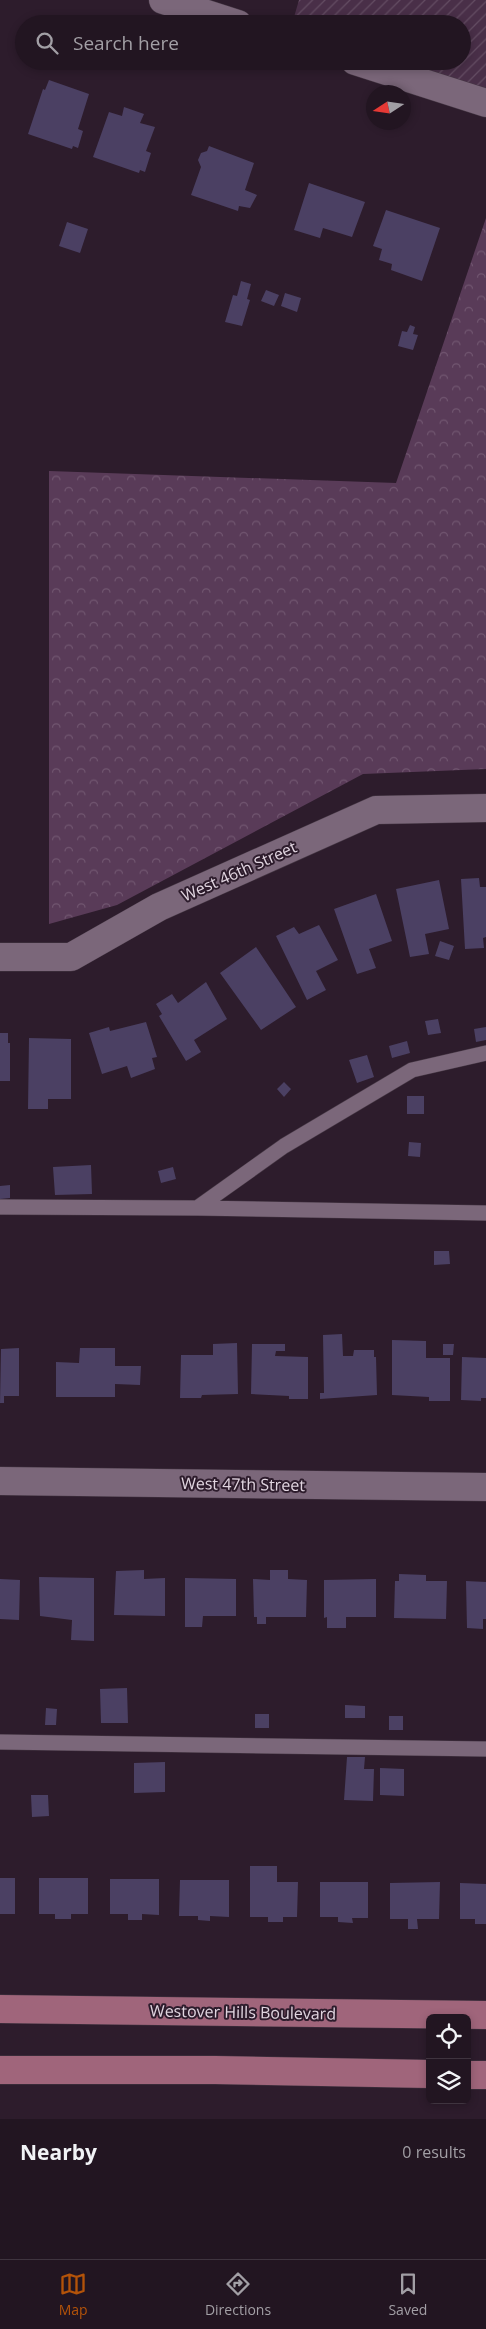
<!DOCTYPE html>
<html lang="en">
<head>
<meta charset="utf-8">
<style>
	:root { --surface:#221521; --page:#2a1e2a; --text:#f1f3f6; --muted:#a29fa5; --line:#3f343f; --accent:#b45309 }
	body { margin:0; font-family:"Open Sans",sans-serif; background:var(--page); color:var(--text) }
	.controls { position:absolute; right:15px; bottom:15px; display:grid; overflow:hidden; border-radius:8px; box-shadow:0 2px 8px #0003 }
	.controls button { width:45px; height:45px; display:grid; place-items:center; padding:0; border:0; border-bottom:1px solid var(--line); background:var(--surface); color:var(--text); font:25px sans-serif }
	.compass { position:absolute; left:366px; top:85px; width:45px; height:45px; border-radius:50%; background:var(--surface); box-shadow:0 2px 8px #0003; rotate:258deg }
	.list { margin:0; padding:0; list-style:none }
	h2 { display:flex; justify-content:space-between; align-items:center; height:65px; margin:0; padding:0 20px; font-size:21px }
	h2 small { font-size:16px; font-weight:400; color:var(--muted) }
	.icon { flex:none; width:28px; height:28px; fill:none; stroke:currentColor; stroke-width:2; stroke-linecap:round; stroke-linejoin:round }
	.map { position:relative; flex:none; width:486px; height:2119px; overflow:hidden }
	.search { position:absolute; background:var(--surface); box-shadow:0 2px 8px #0003; left:15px; right:15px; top:15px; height:55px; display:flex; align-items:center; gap:12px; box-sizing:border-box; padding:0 18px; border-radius:28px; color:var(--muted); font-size:19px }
	.sheet { height:140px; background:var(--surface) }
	nav { display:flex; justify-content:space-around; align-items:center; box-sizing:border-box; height:70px; border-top:1px solid var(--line); background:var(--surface); font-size:14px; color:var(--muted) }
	nav a { display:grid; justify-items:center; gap:2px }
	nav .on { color:var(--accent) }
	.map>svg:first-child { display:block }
	.forest { fill:url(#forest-crowns) }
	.garden { fill:url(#garden-furrows) }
	.building { fill:#4b4063 }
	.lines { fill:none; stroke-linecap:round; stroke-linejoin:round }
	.service-casing { stroke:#463845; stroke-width:16 }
	.minor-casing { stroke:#463845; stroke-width:29 }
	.primary-casing { stroke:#463845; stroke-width:29 }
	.service { stroke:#7b677a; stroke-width:15 }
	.minor { stroke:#7b677a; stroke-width:28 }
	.primary { stroke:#a0657b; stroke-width:28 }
	.labels { text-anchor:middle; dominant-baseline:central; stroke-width:4; stroke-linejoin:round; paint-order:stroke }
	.street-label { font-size:16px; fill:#e1d5e0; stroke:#2d1c2c }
</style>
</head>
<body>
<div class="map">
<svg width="486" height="2119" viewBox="0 0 486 2119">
	<defs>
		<pattern id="forest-crowns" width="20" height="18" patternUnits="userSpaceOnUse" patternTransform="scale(1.25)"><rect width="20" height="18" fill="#593b58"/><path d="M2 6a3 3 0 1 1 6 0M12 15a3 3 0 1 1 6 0" fill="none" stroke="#715670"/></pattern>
		<pattern id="garden-furrows" width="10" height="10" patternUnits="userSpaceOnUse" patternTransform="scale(1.25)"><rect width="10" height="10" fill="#492f48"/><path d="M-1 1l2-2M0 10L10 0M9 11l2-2" fill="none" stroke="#634c62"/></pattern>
	</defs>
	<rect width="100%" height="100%" fill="#2d1c2c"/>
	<!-- forest -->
	<path class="forest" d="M486 218V769L363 774 117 905 49 924V471L396 483Z"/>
	<!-- garden -->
	<path class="garden" d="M299 0H486V90L391 61H462V24H292Z"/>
	<!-- building -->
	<path class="building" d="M49 80 89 94 78 129 83 131 78 148 73 146 72 149 28 134 43 89 45 90Z
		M124 107 144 114 140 123 155 127 146 151 151 153 145 172 140 170 139 173 93 157 109 112 122 116Z
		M209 146 254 163 245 190 257 195 250 208 239 206 238 211 191 195 201 167 198 160 201 153 207 151Z
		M309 183 365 202 352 237 323 228 320 238 294 230Z
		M386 210 440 228 422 281 391 270 392 264 379 260 382 249 373 246Z
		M67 222 88 229 80 253 59 246Z
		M241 281 251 284 247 299 250 300 242 326 225 322 233 295 237 296Z
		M266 290 279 295 274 306 261 301Z
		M285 293 301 298 297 312 281 306Z
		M410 325 415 327 413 334 418 335 413 350 398 346 402 331 407 332Z
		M479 878 480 887H486V937L483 938 484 948 465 949 461 879Z
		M439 880 449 929 425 934 429 954 410 957 396 889Z
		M376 894 392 941 369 949 376 968 357 974 334 909Z
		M319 925 338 960 316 971 326 990 307 1000 276 936 294 927 299 934Z
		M440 941 454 946 449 960 435 956Z
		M256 947 296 1007 261 1030 220 973Z
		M206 982 227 1019 194 1040 201 1052 186 1061 159 1016 162 1014 156 1004 172 994 178 1003Z
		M438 1019 441 1033 428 1035 425 1021Z
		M146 1022 157 1057 152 1058 155 1069 131 1078 127 1066 102 1074 89 1033 109 1027 110 1031Z
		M486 1027V1040L476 1042 474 1029Z
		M0 1033H8V1043H10V1081H0Z
		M29 1038 71 1039V1099H48V1109H28Z
		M407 1041 410 1053 392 1058 389 1046Z
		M367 1055 374 1077 357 1083 349 1060Z
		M284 1082 291 1089 284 1097 277 1089Z
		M407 1096H424V1114H407Z
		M409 1142 421 1143 420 1157 408 1156Z
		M91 1165 92 1194 55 1195 53 1167Z
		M173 1167 176 1179 161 1183 158 1171Z
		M10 1185V1198L0 1199V1186Z
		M434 1251H449L450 1264 434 1265Z
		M342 1334 343 1356H353L354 1350H374V1357H376L377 1395 320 1399V1393H324L323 1335Z
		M392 1340 426 1341V1358H450V1401H429V1397L392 1395Z
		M237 1343 238 1394 202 1395 201 1398H180L181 1355H213V1344Z
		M252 1344H285V1351H276L275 1356 308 1357V1399H289V1396L251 1394Z
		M443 1344H454L453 1355H443Z
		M19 1348V1396H4V1403H0L1 1349Z
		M80 1348H115V1366H141L140 1385 115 1384V1397H56V1362L79 1363Z
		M462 1357 486 1358V1398H481V1401L461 1400Z
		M144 1570V1579L165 1578V1616L114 1615 116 1571Z
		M270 1570H288V1579L307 1580 306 1617H266V1624H257V1617H254L253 1579 270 1580Z
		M399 1574 426 1575V1581H447L446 1619 394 1618 395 1581H399Z
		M39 1577 94 1578V1641L71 1640 72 1620 40 1616Z
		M185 1578 236 1579V1616H203L202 1627H185Z
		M0 1579 20 1580 19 1620 0 1619Z
		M376 1579V1617H346V1628H327V1617L324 1618V1580Z
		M466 1581 486 1582V1619H483V1629L467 1628Z
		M127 1688 128 1723H101L100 1689Z
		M345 1705 365 1706V1718H345Z
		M46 1708 57 1709 56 1725H45Z
		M255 1714H269V1728H255Z
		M389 1716H403V1730H389Z
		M347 1757H365L364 1769H374L373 1801 344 1800Z
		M165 1762V1792L134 1793V1763Z
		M380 1768 404 1769V1796L380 1795Z
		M31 1795H48L49 1816 32 1817Z
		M250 1866H277V1882H298L297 1917H283V1922H268V1917H250Z
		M0 1878H15V1914H0Z
		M39 1878H88V1914H71V1919H55V1914H39Z
		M110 1879H159V1915L142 1914V1920H128V1914H110Z
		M180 1880H229V1917L210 1916V1921L198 1920V1916H179Z
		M320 1882H368V1918H352L353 1923 338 1922V1917H320Z
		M440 1882 439 1919H417L418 1929H408V1919H390V1883Z
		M460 1883 486 1884V1924H475V1919H460Z"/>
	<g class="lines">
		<!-- service casing -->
		<g class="service-casing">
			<path id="service" d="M0 1207 197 1208 486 1213
				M197 1208 284 1146 412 1070 486 1053
				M0 1742 486 1749"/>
		</g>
		<!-- minor casing -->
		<g class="minor-casing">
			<path id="minor" d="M163 0 238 24
				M355 61 486 103
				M0 957H71L159 907 376 810 486 808
				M0 1481 486 1487"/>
		</g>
		<!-- primary casing -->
		<g class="primary-casing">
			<path id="primary" d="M0 2009 486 2015
				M0 2070H215L430 2074
				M467 2075H486"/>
		</g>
		<!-- service -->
		<use href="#service" class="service"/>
		<!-- minor -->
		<use href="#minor" class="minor"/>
		<!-- primary -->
		<use href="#primary" class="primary"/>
	</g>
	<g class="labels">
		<!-- street labels -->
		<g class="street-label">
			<text transform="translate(239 871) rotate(-24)">West 46th Street</text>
			<text transform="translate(243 1484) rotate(1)">West 47th Street</text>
			<text transform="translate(243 2012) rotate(1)">Westover Hills Boulevard</text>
		</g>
	</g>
</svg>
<div class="controls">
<button><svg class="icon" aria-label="locate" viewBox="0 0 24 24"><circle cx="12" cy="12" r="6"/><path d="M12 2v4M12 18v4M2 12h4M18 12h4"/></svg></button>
<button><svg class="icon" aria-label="layers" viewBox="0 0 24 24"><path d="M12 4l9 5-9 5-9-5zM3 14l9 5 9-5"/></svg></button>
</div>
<svg class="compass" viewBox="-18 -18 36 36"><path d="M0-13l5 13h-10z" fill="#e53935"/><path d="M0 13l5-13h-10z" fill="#a29fa5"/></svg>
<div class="search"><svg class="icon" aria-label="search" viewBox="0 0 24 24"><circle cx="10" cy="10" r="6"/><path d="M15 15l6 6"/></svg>Search here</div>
</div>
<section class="sheet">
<h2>Nearby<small>0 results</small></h2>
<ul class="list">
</ul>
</section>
<nav>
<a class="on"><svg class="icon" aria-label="map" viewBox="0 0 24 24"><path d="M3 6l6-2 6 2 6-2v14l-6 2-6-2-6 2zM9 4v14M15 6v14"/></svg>Map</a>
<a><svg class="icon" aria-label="directions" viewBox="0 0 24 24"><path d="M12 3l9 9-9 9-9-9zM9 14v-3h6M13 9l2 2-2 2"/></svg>Directions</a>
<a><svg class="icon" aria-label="saved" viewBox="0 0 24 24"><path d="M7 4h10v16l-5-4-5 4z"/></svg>Saved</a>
</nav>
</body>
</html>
